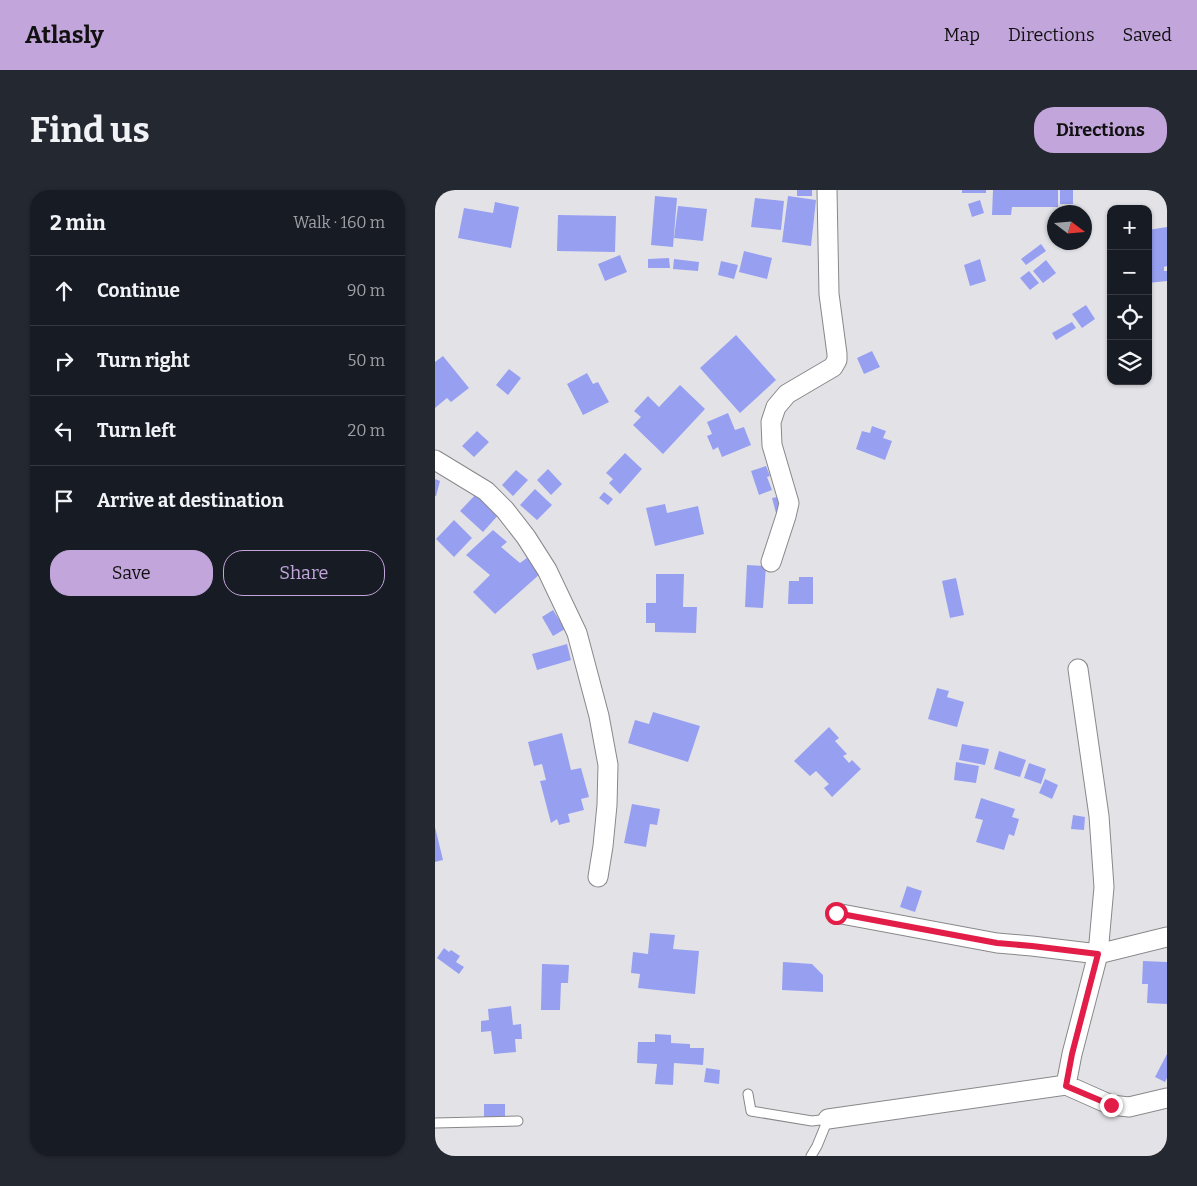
<!DOCTYPE html>
<html lang="en">
<head>
<meta charset="utf-8">
<style>
	:root { --surface:#171b24; --page:#242831; --text:#f1f3f6; --muted:#9ea1a6; --line:#363941; --accent:#c2a5da }
	body { margin:0; font-family:Bitter,serif; background:var(--page); color:var(--text) }
	.controls { position:absolute; right:15px; top:15px; display:grid; overflow:hidden; border-radius:10px; box-shadow:0 1px 4px #0004 }
	.controls button { width:45px; height:45px; display:grid; place-items:center; padding:0; border:0; border-bottom:1px solid var(--line); background:var(--surface); color:var(--text); font:25px sans-serif }
	.compass { position:absolute; left:612px; top:15px; width:45px; height:45px; border-radius:50%; background:var(--surface); box-shadow:0 1px 4px #0004; rotate:106deg }
	.stop { position:absolute; width:15px; height:15px; margin:-11px; border:4px solid #e11d48; border-radius:50%; background:#fff }
	.stop.end { background:#e11d48; border-color:#fff; box-shadow:0 1px 5px #0008 }
	.list { margin:0; padding:0; list-style:none }
	h2 { display:flex; justify-content:space-between; align-items:center; height:65px; margin:0; padding:0 20px; font-size:21px }
	h2 small { font-size:16px; font-weight:400; color:var(--muted) }
	.list li { display:grid; grid-template-columns:32px 1fr auto; gap:15px; align-items:center; box-sizing:border-box; height:70px; padding:0 20px; border-top:1px solid var(--line) }
	.list b { display:block; font-size:19px; white-space:nowrap }
	.list em { font-size:16px; font-style:normal; color:var(--muted) }
	.actions { display:flex; gap:10px; padding:15px 20px }
	.actions a { flex:1; padding:11px 0; border:1px solid var(--accent); border-radius:20px; text-align:center; font-size:18px; color:var(--accent) }
	.actions .main { background:var(--accent); color:#111 }
	.icon { flex:none; width:28px; height:28px; fill:none; stroke:currentColor; stroke-width:2; stroke-linecap:round; stroke-linejoin:round }
	.map { position:relative; flex:none; width:732px; height:966px; overflow:hidden; border-radius:20px }
	header { display:flex; align-items:center; gap:30px; box-sizing:border-box; height:70px; padding:0 25px; background:var(--accent); color:#111 }
	header strong { font-size:24px }
	nav { display:flex; gap:28px; margin-inline-start:auto; font-size:18px }
	.intro { display:flex; align-items:center; justify-content:space-between; box-sizing:border-box; height:120px; padding:0 30px }
	h1 { margin:0; font-size:35px }
	.button { padding:12px 22px; border-radius:20px; background:var(--accent); color:#111; font-size:18px; font-weight:700 }
	main { display:flex; gap:30px; padding:0 30px }
	aside { flex:1; background:var(--surface); border-radius:20px; box-shadow:0 1px 4px #0004 }
	.map>svg:first-child { display:block }
	.building { fill:#979ff1 }
	.lines { fill:none; stroke-linecap:round; stroke-linejoin:round }
	.lane-casing { stroke:#88888b; stroke-width:11 }
	.street-casing { stroke:#88888b; stroke-width:21 }
	.lane { stroke:#fff; stroke-width:9 }
	.street { stroke:#fff; stroke-width:19 }
	.route { stroke:#e11d48; stroke-width:6 }
</style>
</head>
<body>
<header>
<strong>Atlasly</strong>
<nav><a>Map</a><a>Directions</a><a>Saved</a></nav>
</header>
<div class="intro"><h1>Find us</h1><a class="button">Directions</a></div>
<main>
<aside>
<h2>2 min<small>Walk · 160 m</small></h2>
<ul class="list">
<li><svg class="icon" aria-label="ahead" viewBox="0 0 24 24"><path d="M12 20V5M6 11l6-6 6 6"/></svg><div><b>Continue</b></div><em>90 m</em></li>
<li><svg class="icon" aria-label="right" viewBox="0 0 24 24"><path d="M7 20v-9h11M14 6l5 5-5 5"/></svg><div><b>Turn right</b></div><em>50 m</em></li>
<li><svg class="icon" aria-label="left" viewBox="0 0 24 24"><path d="M17 20v-9H6M10 6l-5 5 5 5"/></svg><div><b>Turn left</b></div><em>20 m</em></li>
<li><svg class="icon" aria-label="arrive" viewBox="0 0 24 24"><path d="M6 21V4h12l-3 4 3 4H6"/></svg><div><b>Arrive at destination</b></div></li>
</ul>
<div class="actions"><a class="main">Save</a><a>Share</a></div>
</aside>
<div class="map">
<svg width="732" height="966" viewBox="0 0 732 966">
	<rect width="100%" height="100%" fill="#e3e3e7"/>
	<!-- building -->
	<path class="building" d="M362 0H377V6H362Z
		M527 0H551V3H527Z
		M558 0H623V17H577L576 25H557Z
		M625 0H638V14H625Z
		M220 6 242 8 238 57 216 55Z
		M353 6 381 10 376 56 347 52Z
		M320 8 349 11 346 40 316 37Z
		M545 10 549 23 537 27 533 14Z
		M60 12 84 17 76 58 23 48 29 18 58 23Z
		M243 16 272 19 268 51 239 48Z
		M123 25 181 26 180 62 122 61Z
		M732 37V76L729 77V81H732V91L713 93V40Z
		M606 54 611 61 591 75 586 69Z
		M676 58V76H675L672 59Z
		M309 61 337 68 332 89 304 82Z
		M185 65 192 82 170 91 163 74Z
		M234 68 235 78H213V69Z
		M239 69 264 72 263 81 238 79Z
		M545 69 551 91 535 96 529 75Z
		M611 70 621 83 608 93 598 81Z
		M286 71 303 75 299 89 283 85Z
		M594 81 604 93 595 100 585 88Z
		M651 115 660 129 647 138 637 124Z
		M637 132 641 138 621 150 617 143Z
		M301 145 341 190 305 223 265 178Z
		M437 161 445 177 429 184 422 168Z
		M8 166 34 198 16 212 12 208 0 218V172Z
		M74 179 86 188 73 205 61 195Z
		M152 183 158 194 163 192 174 212 148 225 132 194Z
		M245 195 270 219 228 264 198 235 206 227 199 221 213 206 224 217Z
		M293 223 300 240 309 237 316 255 287 267 283 257 278 260 272 246 277 244 272 232Z
		M437 236 451 241 448 248 457 251 450 270 421 259 427 241 435 243Z
		M42 241 54 252 39 267 27 256Z
		M190 263 207 279 185 304 174 293 178 289 171 283Z
		M331 276 335 286 332 287 337 300 324 305 316 281Z
		M113 279 127 294 116 305 102 290Z
		M81 280 93 290 78 306 67 295Z
		M0 289 5 291 1 306H0Z
		M100 299 117 315 102 330 85 315Z
		M44 301 66 322 48 342 25 321Z
		M169 302 178 309 173 315 164 308Z
		M347 306 350 320 341 323 337 308Z
		M230 314 232 323 263 316 269 344 220 356 211 318Z
		M19 330 37 348 19 367 1 349Z
		M58 340 72 352 66 357 85 373 96 365 106 383 60 424 38 402 55 385 31 365Z
		M312 375 331 376 328 418 310 417Z
		M221 384H249L248 417H262L261 443 220 442V433H211V413H221Z
		M364 387H378V414H353L354 391H364Z
		M521 388 529 425 515 428 507 391Z
		M118 420 130 439 118 446 107 427Z
		M132 454 136 470 102 480 97 464Z
		M502 498 514 501 512 507 529 512 522 537 493 529Z
		M218 522 265 536 253 572 193 553 200 530 214 534Z
		M394 537 404 548 400 551 412 564 408 566 414 573 417 570 426 579 397 607 389 598 394 594 381 581 375 586 359 571Z
		M127 543 136 580 146 578 154 607 146 609 149 620 133 624 135 632 124 635 122 629 116 633 105 591 111 590 107 574 99 576 93 552Z
		M527 554 554 559 550 575 524 570Z
		M564 561 591 570 585 587 559 579Z
		M521 572 544 576 541 593 519 590Z
		M594 573 611 579 606 594 589 588Z
		M610 589 623 595 617 609 604 603Z
		M546 608 580 619 577 627 584 629 579 646 574 644 569 660 541 652 548 630 540 628Z
		M197 614 225 619 222 635 215 634 211 657 189 653Z
		M638 625 650 627 649 640 636 639Z
		M0 637 8 670 0 672Z
		M472 696 487 701 480 722 465 717Z
		M215 743 240 745 238 759 264 761 260 804 203 798 205 784 196 783 198 762 213 764Z
		M9 758 14 762 16 760 25 766 21 772 29 777 24 784 2 768Z
		M708 771 732 772V814L712 813 713 794H707Z
		M348 772 377 774 388 785V802L347 800Z
		M107 774 134 775 133 793H126L125 820H106Z
		M76 816 78 835 86 834 87 849H80L81 862 59 864 56 841 46 842V831L54 830 53 819Z
		M220 844 236 845V853L255 854V858H269L268 875 239 873 238 895 220 894 222 874 202 873 203 852H220Z
		M732 864V888L730 892 720 887Z
		M271 878 285 880 284 894 269 892Z
		M49 914H70V933L49 932Z"/>
	<g class="lines">
		<!-- lane casing -->
		<g class="lane-casing">
			<path id="lane" d="M313 904 316 921 377 931 393 929
				M0 933 83 931
				M376 966 382 956 393 929"/>
		</g>
		<!-- street casing -->
		<g class="street-casing">
			<path id="street" d="M0 270 51 301 70 320 91 347 112 380 142 443 164 526 173 575 172 615 168 656 163 687
				M336 372 351 326 354 313 337 255 336 232 341 217 352 204 398 177 402 170V164L394 104 392 0
				M401 723 562 753 597 756 663 764 732 747
				M631 895 637 864 663 764 669 697 664 626 643 479
				M393 929 631 895 676 915 694 917 732 908"/>
		</g>
		<!-- lane -->
		<use href="#lane" class="lane"/>
		<!-- street -->
		<use href="#street" class="street"/>
	</g>
	<g class="lines">
		<!-- route -->
		<path class="route" d="M401 723 562 753 597 756 663 764 637 864 631 896 676 915"/>
	</g>
</svg>
<div class="controls">
<button>+</button>
<button>−</button>
<button><svg class="icon" aria-label="locate" viewBox="0 0 24 24"><circle cx="12" cy="12" r="6"/><path d="M12 2v4M12 18v4M2 12h4M18 12h4"/></svg></button>
<button><svg class="icon" aria-label="layers" viewBox="0 0 24 24"><path d="M12 4l9 5-9 5-9-5zM3 14l9 5 9-5"/></svg></button>
</div>
<svg class="compass" viewBox="-18 -18 36 36"><path d="M0-13l5 13h-10z" fill="#e53935"/><path d="M0 13l5-13h-10z" fill="#9ea1a6"/></svg>
<div class="stop" style="left:401px;top:723px"></div>
<div class="stop end" style="left:676px;top:915px"></div>
</div>
</main>
</body>
</html>
